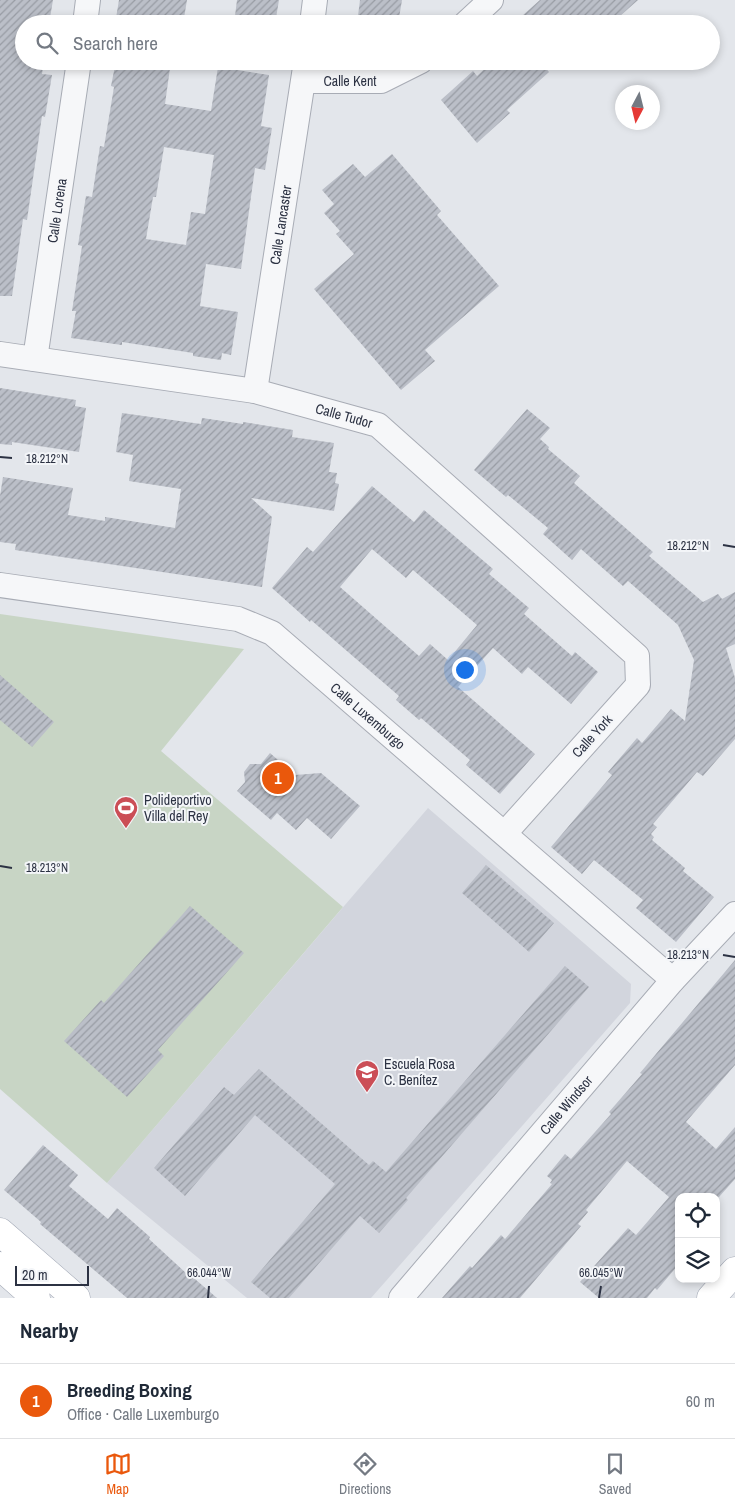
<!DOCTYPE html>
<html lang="en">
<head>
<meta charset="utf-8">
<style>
	:root { --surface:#fff; --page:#f6f6f7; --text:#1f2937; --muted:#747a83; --line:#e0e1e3; --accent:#ea580c }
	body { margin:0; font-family:"Archivo Narrow",sans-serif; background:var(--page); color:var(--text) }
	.controls { position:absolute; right:15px; bottom:15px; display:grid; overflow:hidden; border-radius:10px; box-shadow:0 2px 8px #0003 }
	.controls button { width:45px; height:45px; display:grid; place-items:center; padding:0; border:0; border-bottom:1px solid var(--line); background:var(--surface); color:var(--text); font:25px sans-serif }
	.compass { position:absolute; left:615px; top:85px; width:45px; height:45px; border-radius:50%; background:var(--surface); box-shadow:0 2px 8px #0003; rotate:187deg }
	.scale { position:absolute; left:15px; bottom:12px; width:74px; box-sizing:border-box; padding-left:5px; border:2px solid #2c3243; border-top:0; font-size:14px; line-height:18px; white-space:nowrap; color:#2c3243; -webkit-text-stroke:4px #f3f5f8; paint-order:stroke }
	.you { position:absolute; left:464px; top:669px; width:18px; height:18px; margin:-12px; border:4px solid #fff; border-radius:50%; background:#1a73e8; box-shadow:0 0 0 8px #1a73e833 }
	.badge { display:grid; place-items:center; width:32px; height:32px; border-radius:50%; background:var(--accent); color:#fff; font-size:16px; font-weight:700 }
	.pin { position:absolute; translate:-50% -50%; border:2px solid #fff; box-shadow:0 1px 5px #0006 }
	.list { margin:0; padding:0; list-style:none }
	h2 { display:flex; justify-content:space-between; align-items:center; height:65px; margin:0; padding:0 20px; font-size:21px }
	h2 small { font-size:16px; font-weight:400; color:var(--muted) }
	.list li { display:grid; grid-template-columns:32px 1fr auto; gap:15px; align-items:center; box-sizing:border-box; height:75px; padding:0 20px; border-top:1px solid var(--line) }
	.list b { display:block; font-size:19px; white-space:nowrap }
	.list p { margin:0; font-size:16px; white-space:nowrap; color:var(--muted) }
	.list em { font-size:16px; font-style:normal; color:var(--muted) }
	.icon { flex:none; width:28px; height:28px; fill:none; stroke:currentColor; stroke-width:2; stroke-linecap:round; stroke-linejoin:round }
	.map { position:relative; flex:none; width:735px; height:1298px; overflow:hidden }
	.search { position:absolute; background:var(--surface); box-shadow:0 2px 8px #0003; left:15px; right:15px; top:15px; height:55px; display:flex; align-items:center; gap:12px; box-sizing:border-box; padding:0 18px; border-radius:28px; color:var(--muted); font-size:19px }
	.sheet { height:140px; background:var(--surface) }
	nav { display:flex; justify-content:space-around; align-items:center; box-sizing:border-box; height:70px; border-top:1px solid var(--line); background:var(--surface); font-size:14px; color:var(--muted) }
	nav a { display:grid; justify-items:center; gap:2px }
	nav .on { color:var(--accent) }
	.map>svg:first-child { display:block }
	.built { fill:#d2d5dd }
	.pitch { fill:#c8d5c5 }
	.building { fill:url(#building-hatch); fill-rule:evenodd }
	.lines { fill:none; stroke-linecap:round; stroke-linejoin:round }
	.minor-casing { stroke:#a8acb5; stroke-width:26 }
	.major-casing { stroke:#a3a9b6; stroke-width:29 }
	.minor { stroke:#f6f7f9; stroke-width:24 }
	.major { stroke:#fff; stroke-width:28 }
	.ticks { fill:none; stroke:#2c3243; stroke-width:2 }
	.labels { text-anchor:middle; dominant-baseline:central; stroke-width:4; stroke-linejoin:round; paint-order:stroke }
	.street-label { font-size:14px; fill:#2c3243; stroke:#f3f5f8 }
	.poi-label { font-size:14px; fill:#2c3243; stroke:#f3f5f8; text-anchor:start }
	.ticks-label { font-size:12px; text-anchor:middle; fill:#2c3243; stroke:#f3f5f8; stroke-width:4; stroke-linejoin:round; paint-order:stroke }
</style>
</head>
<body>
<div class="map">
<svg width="735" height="1298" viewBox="0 0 735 1298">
	<defs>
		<pattern id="building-hatch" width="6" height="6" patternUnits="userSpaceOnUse" patternTransform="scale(1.25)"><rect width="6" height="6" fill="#bbbfc8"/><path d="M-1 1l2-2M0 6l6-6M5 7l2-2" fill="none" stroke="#989ca4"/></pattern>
	</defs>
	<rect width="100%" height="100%" fill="#e3e6eb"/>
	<!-- built -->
	<path class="built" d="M428 808 631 984 630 1003 371 1298H247L107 1183Z"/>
	<!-- pitch -->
	<path class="pitch" d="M0 614 244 649 161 751 343 907 107 1183 0 1089Z"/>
	<!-- building -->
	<path class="building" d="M0 0H53L49 24H24V61H44L42 74 52 75 45 117 42 116 27 220 23 219 12 296H0Z
		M119 0H187L183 24H115Z
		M237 0H279L275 24H234Z
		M360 0H402L398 24H357Z
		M540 0H638L611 24H513Z
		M116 61H171L165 104 211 111 218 67 269 75 261 126 272 128 265 170 255 168 241 269 206 264 200 306 238 312 231 355 222 353 221 360 193 356V353L122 342V345L71 338 76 311H72L82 246 78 245 86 196 92 197 100 146 104 147 114 87 111 86ZM164 147 214 155 205 214 191 212 186 245 146 239 153 197H156Z
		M493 61H540L549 72 507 110 510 113 477 143 441 100 473 71 477 76Z
		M392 154 441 211 437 215 499 286 425 350 435 361 401 390 314 289 354 254 336 234 340 231 324 213 334 204 322 190 353 164 365 177Z
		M0 388 76 400 75 406 86 408 79 452 12 442V445L0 444Z
		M527 409 550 428 540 439 549 447 548 449 580 476 574 483 653 552 649 556 703 602 718 594 722 599 735 592V644L726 648 735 678V739L703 776 697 772 653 824 657 827 651 834 654 837 652 840 685 868 683 871 714 897 676 942 636 908 643 900 594 860 582 874 551 847 612 775 608 772 637 738 642 743 671 709 685 721 694 660 678 625 628 581 623 586 581 549 572 560 543 534 548 528 508 495 506 497 474 470Z
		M122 413 201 424 202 418 243 424V422L293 430 292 437 334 443 329 472 337 473 335 483 339 484 334 511 251 498 272 517 262 587 15 550 16 544 0 542V496L3 477 73 488 68 515 105 521V517L175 528 181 489 129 481 133 455 116 452Z
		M372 486 414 522 424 510 493 569 489 574 529 608 524 614 572 656 575 652 598 672 571 704 528 667 522 674 493 648 458 687 535 754 500 794 466 765 470 760 421 718 419 720 396 700 399 696 311 620 310 622 272 588 307 547 313 552ZM372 549 406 578 413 570 477 625 448 660 430 644 419 656 340 587Z
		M0 675 54 722 32 747 0 720Z
		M270 753 295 775 321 773 360 806 331 839 307 818 296 830 277 813 271 820 237 791 245 782 244 772 250 764H261Z
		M486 865 554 923 529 952 462 893Z
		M190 906 244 953 158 1050 164 1056 127 1097 64 1041 101 1000 104 1003Z
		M735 960V1065L686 1122 716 1149 735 1127V1179L719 1197H679V1264L657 1290 655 1288 647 1298H599L580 1282 628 1228 636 1235 669 1197 627 1161 586 1210 588 1212 578 1224 581 1226 520 1298H442L470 1266 472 1268 501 1235 505 1239 552 1184 550 1183 552 1180 547 1176 565 1154 571 1159 611 1114 609 1112 642 1074 640 1073Z
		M565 966 589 987 406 1198 408 1200 379 1233 360 1216 289 1298H270L251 1282 335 1184 255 1115 185 1196 154 1168 224 1087 234 1095 259 1069 369 1165 373 1161 386 1172Z
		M43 1145 78 1175 69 1186 108 1219 117 1208 150 1237 149 1239 187 1274 188 1273 217 1298H127L40 1224 41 1222 4 1190Z"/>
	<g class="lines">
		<!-- minor casing -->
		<g class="minor-casing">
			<g id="minor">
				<path d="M85 24 88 0"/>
				<path d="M312 24 315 0"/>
				<path d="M465 24 491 0"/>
				<path id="s1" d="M304 81H381L421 61"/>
				<path id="s2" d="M0 354 255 391 378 425 637 656 638 685 505 833"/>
				<path id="s3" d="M35 359 79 61"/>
				<path id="s4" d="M255 391 306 61"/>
				<path id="s5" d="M0 585 238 619 272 633 673 980"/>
				<path id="s6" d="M401 1298 673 980 735 914"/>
			</g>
		</g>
		<!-- major casing -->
		<g class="major-casing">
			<path id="major" d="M0 1232 76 1298
				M0 1266 36 1298
				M711 1298 735 1271"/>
		</g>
		<!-- minor -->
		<use href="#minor" class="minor"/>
		<!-- major -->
		<use href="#major" class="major"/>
	</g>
	<!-- ticks -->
	<path class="ticks" d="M0 457 12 458M723 545 735 547M0 866 12 868M723 955 735 957M208 1298 209 1286M599 1298 601 1286"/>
	<!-- icons -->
	<defs>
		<g id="stadium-pin" transform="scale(1.25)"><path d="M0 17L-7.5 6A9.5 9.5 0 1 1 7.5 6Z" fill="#cb4e56" stroke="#f3f5f8"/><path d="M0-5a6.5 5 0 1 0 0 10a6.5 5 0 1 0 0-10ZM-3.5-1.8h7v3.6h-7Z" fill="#fff"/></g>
		<g id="school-pin" transform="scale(1.25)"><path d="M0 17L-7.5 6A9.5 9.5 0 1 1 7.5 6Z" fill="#cb4e56" stroke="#f3f5f8"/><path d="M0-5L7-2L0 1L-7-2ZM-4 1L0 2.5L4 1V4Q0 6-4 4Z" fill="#fff"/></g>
	</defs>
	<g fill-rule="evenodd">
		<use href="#stadium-pin" x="126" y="808"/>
		<use href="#school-pin" x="367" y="1072"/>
	</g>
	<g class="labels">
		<!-- street labels -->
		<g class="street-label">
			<text stroke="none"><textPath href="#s1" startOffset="46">Calle Kent</textPath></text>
			<text stroke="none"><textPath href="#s3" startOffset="150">Calle Lorena</textPath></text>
			<text stroke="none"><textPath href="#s4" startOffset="168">Calle Lancaster</textPath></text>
			<text stroke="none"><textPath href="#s2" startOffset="350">Calle Tudor</textPath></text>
			<text stroke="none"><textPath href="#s5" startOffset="404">Calle Luxemburgo</textPath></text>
			<text transform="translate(592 736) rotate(-48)">Calle York</text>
			<text stroke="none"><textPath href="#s6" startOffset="254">Calle Windsor</textPath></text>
		</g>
		<!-- poi labels -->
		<g class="poi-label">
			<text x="144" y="800">Polideportivo<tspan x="144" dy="16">Villa del Rey</tspan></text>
			<text x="384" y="1064">Escuela Rosa<tspan x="384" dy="16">C. Benítez</tspan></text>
		</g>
	</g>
	<g class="ticks-label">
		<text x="47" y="463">18.212°N</text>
		<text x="688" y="550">18.212°N</text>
		<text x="47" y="872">18.213°N</text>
		<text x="688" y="959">18.213°N</text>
		<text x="209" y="1277">66.044°W</text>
		<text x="601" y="1277">66.045°W</text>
	</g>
</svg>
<div class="controls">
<button><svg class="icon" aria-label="locate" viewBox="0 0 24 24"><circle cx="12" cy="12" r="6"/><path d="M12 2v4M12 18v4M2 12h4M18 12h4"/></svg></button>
<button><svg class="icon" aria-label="layers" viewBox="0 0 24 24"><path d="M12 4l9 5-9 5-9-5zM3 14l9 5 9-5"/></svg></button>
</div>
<svg class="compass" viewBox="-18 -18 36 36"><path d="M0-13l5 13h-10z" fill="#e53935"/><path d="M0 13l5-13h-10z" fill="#747a83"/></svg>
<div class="scale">20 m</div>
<div class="you"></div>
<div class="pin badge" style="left:278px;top:778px">1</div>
<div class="search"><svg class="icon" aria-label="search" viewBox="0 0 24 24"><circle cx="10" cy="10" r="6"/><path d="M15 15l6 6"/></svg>Search here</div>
</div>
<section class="sheet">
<h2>Nearby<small></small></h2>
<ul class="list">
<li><span class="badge">1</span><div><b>Breeding Boxing</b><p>Office · Calle Luxemburgo</p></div><em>60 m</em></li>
</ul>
</section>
<nav>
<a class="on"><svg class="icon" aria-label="map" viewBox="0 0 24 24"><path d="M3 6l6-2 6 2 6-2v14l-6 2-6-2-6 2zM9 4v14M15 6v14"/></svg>Map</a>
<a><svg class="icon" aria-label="directions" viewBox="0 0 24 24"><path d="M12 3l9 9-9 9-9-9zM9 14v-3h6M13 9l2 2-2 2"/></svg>Directions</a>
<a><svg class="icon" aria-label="saved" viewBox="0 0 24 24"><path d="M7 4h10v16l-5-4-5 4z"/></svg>Saved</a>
</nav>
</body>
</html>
